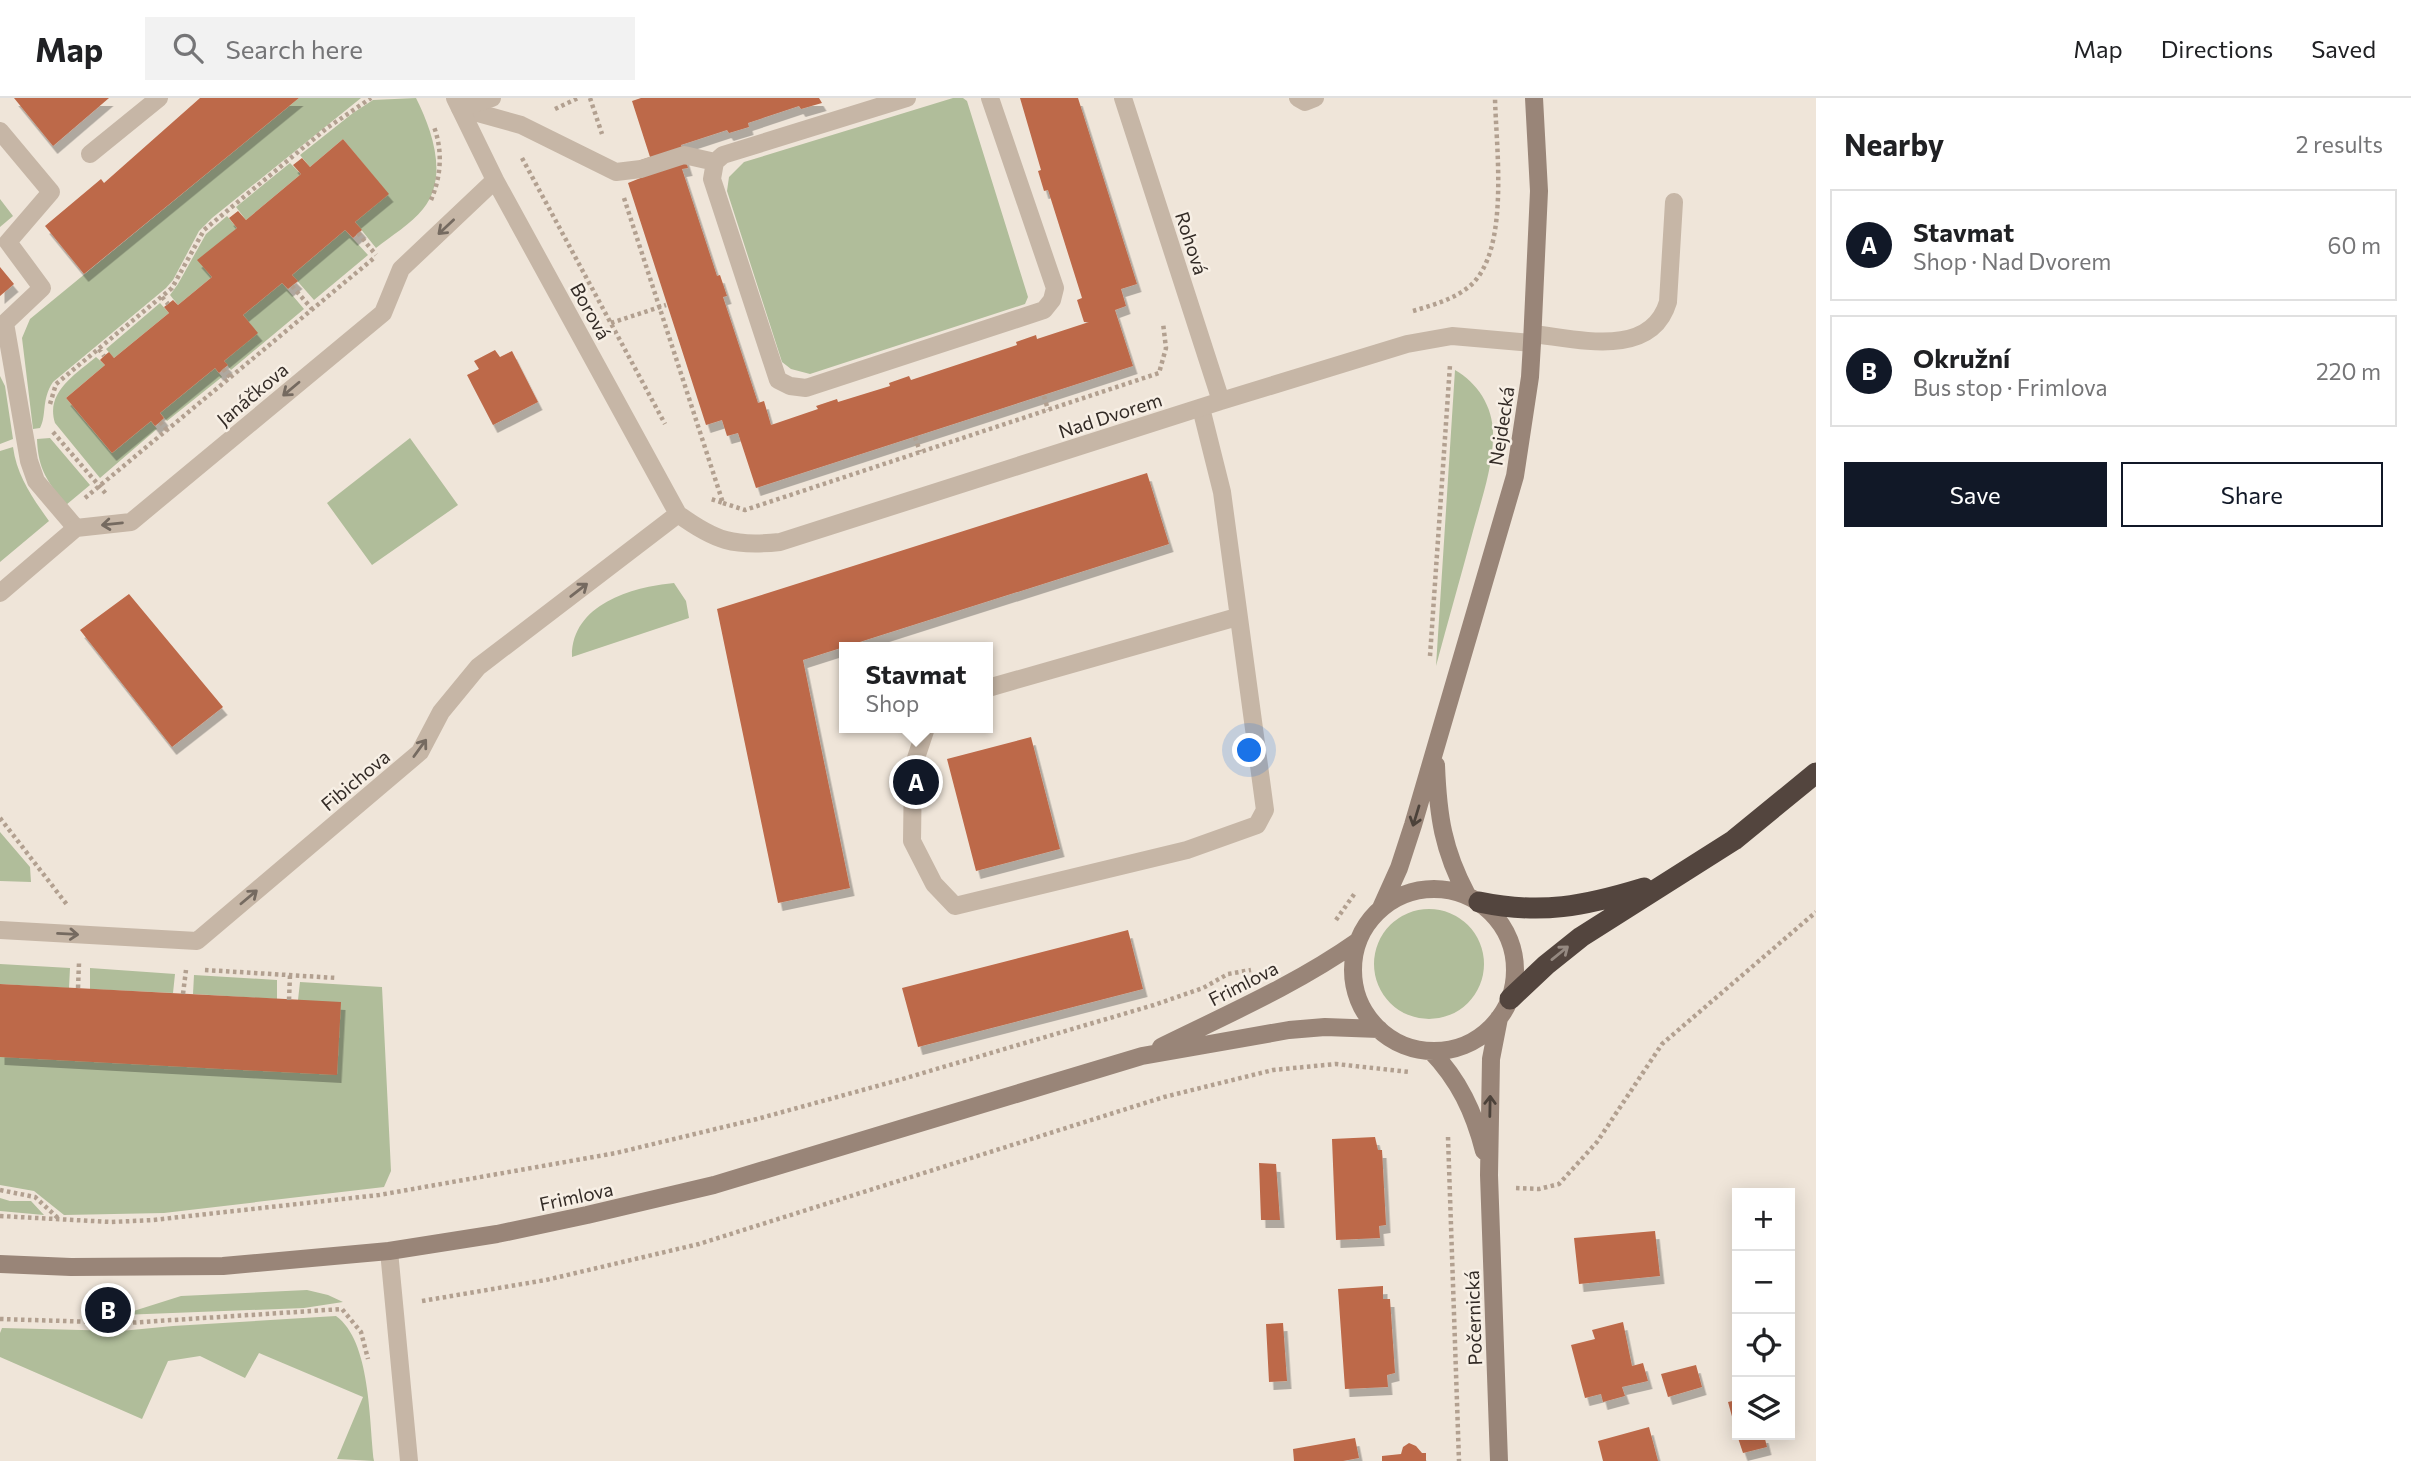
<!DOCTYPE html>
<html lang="en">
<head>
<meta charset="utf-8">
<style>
	:root { --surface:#fff; --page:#f2f2f2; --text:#202124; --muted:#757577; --line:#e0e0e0; --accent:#111827 }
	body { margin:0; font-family:Commissioner,sans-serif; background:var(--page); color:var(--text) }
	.controls { position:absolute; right:21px; bottom:21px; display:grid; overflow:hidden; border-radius:0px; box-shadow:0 4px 18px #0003 }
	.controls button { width:63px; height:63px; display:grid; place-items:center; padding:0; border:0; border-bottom:2px solid var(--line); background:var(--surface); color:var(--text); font:35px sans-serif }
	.you { position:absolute; left:1250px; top:653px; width:24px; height:24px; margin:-18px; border:5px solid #fff; border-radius:50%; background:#1a73e8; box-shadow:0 0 0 10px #1a73e833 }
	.badge { display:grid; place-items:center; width:46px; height:46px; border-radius:50%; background:var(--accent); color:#fff; font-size:23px; font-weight:700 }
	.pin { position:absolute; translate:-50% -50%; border:4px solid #fff; box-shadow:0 2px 7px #0006 }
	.popup { position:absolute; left:839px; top:544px; width:154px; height:91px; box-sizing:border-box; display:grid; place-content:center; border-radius:0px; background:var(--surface); filter:drop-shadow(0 2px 5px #0005); font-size:23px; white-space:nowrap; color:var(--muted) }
	.popup b { font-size:26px; color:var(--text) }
	.popup::after { content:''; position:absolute; left:50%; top:100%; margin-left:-14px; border:14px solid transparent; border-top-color:var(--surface) }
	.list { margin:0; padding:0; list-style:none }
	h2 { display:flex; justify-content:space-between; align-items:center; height:91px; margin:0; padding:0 28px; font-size:30px }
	h2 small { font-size:23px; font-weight:400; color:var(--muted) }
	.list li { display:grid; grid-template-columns:46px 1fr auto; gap:21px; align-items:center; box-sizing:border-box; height:112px; margin:0 14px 14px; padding:0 14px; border:2px solid var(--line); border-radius:0px }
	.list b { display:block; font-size:26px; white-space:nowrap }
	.list p { margin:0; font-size:23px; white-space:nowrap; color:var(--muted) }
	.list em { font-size:23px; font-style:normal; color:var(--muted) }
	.actions { display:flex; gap:14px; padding:21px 28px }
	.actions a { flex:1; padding:16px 0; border:2px solid var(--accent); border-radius:0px; text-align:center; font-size:24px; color:var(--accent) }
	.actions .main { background:var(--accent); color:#fff }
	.icon { flex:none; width:38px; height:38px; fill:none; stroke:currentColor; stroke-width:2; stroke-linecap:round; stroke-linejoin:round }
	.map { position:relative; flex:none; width:1816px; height:1363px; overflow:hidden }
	header { display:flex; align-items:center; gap:42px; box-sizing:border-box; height:98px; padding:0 35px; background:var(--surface); border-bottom:2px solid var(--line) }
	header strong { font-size:33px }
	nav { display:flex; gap:38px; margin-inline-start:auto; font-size:24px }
	.search { width:490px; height:63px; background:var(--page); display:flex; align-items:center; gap:18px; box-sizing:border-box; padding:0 24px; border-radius:0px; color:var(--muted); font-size:26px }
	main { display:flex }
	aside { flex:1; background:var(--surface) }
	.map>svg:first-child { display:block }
	.green { fill:#b0bd9a }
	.building { fill:#bd6949; filter:url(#shadow) }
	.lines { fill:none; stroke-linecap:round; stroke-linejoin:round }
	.path { stroke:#b2a090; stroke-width:4.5; stroke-dasharray:3.5 3.5; stroke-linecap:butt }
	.lane { stroke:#c6b6a6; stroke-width:18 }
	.street { stroke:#c6b6a6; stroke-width:18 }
	.secondary { stroke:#998578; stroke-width:18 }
	.highway { stroke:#53453e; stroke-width:21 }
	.oneway { stroke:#756a60 }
	.oneway2 { stroke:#4c423a }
	.oneway3 { stroke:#958981 }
	.labels { text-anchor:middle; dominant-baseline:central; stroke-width:5; stroke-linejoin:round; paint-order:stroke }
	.street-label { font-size:19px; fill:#332b26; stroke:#f7efe5 }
</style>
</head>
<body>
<header>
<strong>Map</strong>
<div class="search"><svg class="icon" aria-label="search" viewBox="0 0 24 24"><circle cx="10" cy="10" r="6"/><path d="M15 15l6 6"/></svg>Search here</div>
<nav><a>Map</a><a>Directions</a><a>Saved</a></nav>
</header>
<main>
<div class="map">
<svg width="1816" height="1363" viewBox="0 0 1816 1363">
	<defs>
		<filter id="shadow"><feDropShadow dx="4.5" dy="8" stdDeviation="0" flood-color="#0004"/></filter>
	</defs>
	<rect width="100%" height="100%" fill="#efe5d9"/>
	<!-- green -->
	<path class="green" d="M299 0H361L212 120 199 133 173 182 166 190 53 284C41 302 47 317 40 330L33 331 22 240 30 221Z
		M416 0C432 32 449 79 423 111 411 126 391 138 376 150L355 124 388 96 343 41 310 69 300 57 353 15 373 2Z
		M953 0H963L967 3 1028 199 1025 206 810 276 791 271 782 264 727 93 729 79 744 64Z
		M290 65 301 76 246 122 236 109Z
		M0 101 13 118 0 129Z
		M227 118 237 130 199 163 212 179 178 207 170 197 178 186 206 136Z
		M345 132 368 157 314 202 292 177Z
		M282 185 304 211 231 272 224 263 257 235 243 217Z
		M160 205 169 215 114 260 106 251Z
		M96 259 105 267 66 300 112 355 151 323 157 331 100 380 55 325C45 294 76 276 96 259Z
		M215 270 222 279 167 323 160 315Z
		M1455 272C1478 285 1494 310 1493 338 1493 369 1481 403 1473 433 1461 478 1448 523 1436 568Z
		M0 278 5 288 13 341 0 346Z
		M50 340 90 387 66 407C48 384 38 372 37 341Z
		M410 340 458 407 372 467 327 405Z
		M13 349C17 378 32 399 49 423L0 464V353Z
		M674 485 686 503 689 520 572 559C571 507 631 489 674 485Z
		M0 734 30 769 31 784 0 783Z
		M1374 866a55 55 0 1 1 110 0a55 55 0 1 1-110 0Z
		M0 866 70 870 69 890 0 886Z
		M90 870 175 876 173 895 90 891Z
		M194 877 277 882V901L193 896Z
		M300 884 382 889 391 1073 384 1089 164 1115 64 1117 34 1093 0 1087V959L298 902Z
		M0 1100 10 1103H31L44 1117 0 1113Z
		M307 1192 328 1197 343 1204 304 1210 121 1217 181 1198Z
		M336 1218C371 1243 369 1323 374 1363L337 1361 363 1299 259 1255 245 1280 200 1258 168 1263 142 1321 0 1259V1235L2 1230 121 1233 173 1228Z"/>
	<!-- building -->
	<path class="building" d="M14 0H109L53 48Z
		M200 0H299L84 176 45 128 101 81 104 85Z
		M641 0H819L822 5 801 11 799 8 748 25 749 29 729 35 727 32 681 47 688 70 682 71 717 178 720 177 727 198 723 199 758 305 764 303 771 327 818 311 816 308 837 301 838 304 890 288 889 285 909 278 911 282 1017 247 1016 244 1036 237 1037 241 1089 224H1084L1077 202 1082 200 1048 92 1044 93 1038 73 1041 72 1020 0H1078L1137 186 1121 191 1126 208 1115 212 1133 268 756 390 738 335 727 338 722 322 706 327 628 85 643 79 638 63 650 59 632 3Z
		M343 41 389 96 355 124 362 132 353 140 345 132 292 177 298 183 288 191 282 185 243 217 258 235 224 263 228 267 219 275 215 270 160 315 164 320 160 324 155 328 151 323 112 355 66 300 105 267 100 262 104 258 109 254 114 260 169 215 164 209 173 202 178 207 212 179 197 162 237 130 229 120 238 113 246 122 301 76 293 67 302 60 310 69Z
		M0 169 14 186 0 198Z
		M495 252 500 259 512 253 538 304 493 327 467 277 479 271 474 263Z
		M1147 375 1169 446 803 562 850 790 778 805 717 511Z
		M129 496 223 609 172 649 80 532Z
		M1031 639 1060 751 976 773 947 661Z
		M1128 832 1143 891 918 949 902 890Z
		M0 886 341 904 337 977 0 959Z
		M1375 1039 1378 1052H1382L1386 1127 1379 1128 1380 1140 1336 1142 1332 1041Z
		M1259 1065 1276 1066 1280 1122H1261Z
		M1655 1133 1660 1178 1579 1186 1574 1140Z
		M1383 1188V1201H1390L1395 1275 1387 1277 1388 1289 1345 1291 1338 1191Z
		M1623 1224 1632 1268 1643 1265 1648 1283 1622 1289 1625 1298 1603 1304 1601 1296 1585 1300 1571 1247 1595 1241 1592 1232Z
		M1283 1225 1287 1283 1269 1284 1266 1226Z
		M1696 1267 1702 1289 1668 1299 1661 1276Z
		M1737 1302V1333H1736L1728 1304Z
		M1649 1329 1658 1363H1603L1598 1343Z
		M1737 1337H1764L1767 1349 1743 1355Z
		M1355 1340 1359 1360 1343 1363H1294L1293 1351Z
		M1409 1345 1416 1348 1422 1355H1426V1363H1382V1358L1401 1356 1403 1349Z"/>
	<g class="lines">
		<!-- path -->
		<path class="path" d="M590 0 602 36
			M555 11 578 0
			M522 60 665 326
			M624 100 723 405 711 401
			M431 102C441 79 443 53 434 29
			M358 135 376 157
			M292 188 312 211
			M162 199 168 206
			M1413 213C1433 207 1455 201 1471 187 1510 151 1496 50 1495 0
			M611 225 666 207
			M99 251 104 258
			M223 271 230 279
			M1044 298 1048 312
			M50 306 56 286 172 190 204 132 327 30 371 0
			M160 324 167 332
			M53 334 107 397
			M915 339 920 354
			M85 400 374 160
			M723 405 745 412 1159 275 1166 250 1163 225
			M1430 558 1450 267
			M0 720 68 808
			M1336 822 1355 795
			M205 872 337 880
			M78 890 79 865
			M183 896 186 872
			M289 902 290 877
			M1448 1039 1459 1363
			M1516 1090 1539 1091 1559 1086 1597 1044 1662 946 1816 814
			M0 1092 35 1099 59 1121
			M0 1118 111 1124 153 1122 379 1097 616 1055 757 1021 899 982 1154 907 1203 890 1228 876 1251 872
			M422 1203 546 1182 699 1146 1164 999 1273 972 1336 966 1410 974
			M0 1221 127 1225 342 1211 361 1234 368 1261"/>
		<!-- lane -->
		<path class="lane" d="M907 0 723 57 715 64 712 81 778 282 790 288 806 290 1044 212 1052 202 1055 190 990 0
			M1298 0 1305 4 1315 0
			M460 10 521 27 616 74 641 71 684 57 715 64
			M0 33 51 94 8 144 42 190 5 225 29 363 36 383 76 430
			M90 56 159 0
			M1533 236C1578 241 1651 261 1668 204L1674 104
			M988 590 1237 519
			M926 630 913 669 912 743 934 786 955 808 1187 752 1257 727 1265 712 1222 394 1201 310
			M389 1153 409 1363"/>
		<!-- street -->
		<path class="street" d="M455 0 495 82 678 416C715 443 734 449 780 444L1221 303 1407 246 1452 238 1532 245
			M1123 0 1221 303
			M460 10 492 0
			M0 495 76 430 131 424 383 215 401 171 495 82
			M0 832 197 843 420 654 441 614 478 569 678 416"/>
		<!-- secondary -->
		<path class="secondary" d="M1436 667C1438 718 1443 752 1467 797
			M1353 872a81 81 0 1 1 162 0a81 81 0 1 1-162 0Z
			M1381 810 1399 770 1413 727 1515 378 1530 279 1532 245 1539 93 1534 0
			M1161 949C1228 916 1297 886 1358 843
			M1431 953C1459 982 1474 1014 1484 1053
			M0 1166 71 1169 223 1168 389 1153 497 1136 587 1117 714 1087 1142 958 1289 932 1325 929 1379 931
			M1499 1363 1489 1077 1491 961 1499 920"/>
		<!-- highway -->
		<path class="highway" d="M1479 804C1541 817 1585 808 1644 790
			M1510 901 1546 867 1581 839 1734 742 1816 675"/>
	</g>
	<!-- one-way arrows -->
	<defs><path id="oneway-shaft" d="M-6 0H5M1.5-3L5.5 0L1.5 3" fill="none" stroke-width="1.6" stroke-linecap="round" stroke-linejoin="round" transform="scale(1.75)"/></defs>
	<g class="oneway">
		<use href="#oneway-shaft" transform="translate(446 129) rotate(137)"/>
		<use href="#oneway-shaft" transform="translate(291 291) rotate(140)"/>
		<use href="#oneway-shaft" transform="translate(112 426) rotate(174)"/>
		<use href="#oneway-shaft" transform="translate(579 492) rotate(-38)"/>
		<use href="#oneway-shaft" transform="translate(420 650) rotate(-54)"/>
		<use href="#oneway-shaft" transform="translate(249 799) rotate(-40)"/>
		<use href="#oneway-shaft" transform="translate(68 836) rotate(3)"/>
	</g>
	<g class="oneway2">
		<use href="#oneway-shaft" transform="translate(1416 718) rotate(107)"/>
		<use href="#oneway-shaft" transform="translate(1490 1008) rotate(-89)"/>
	</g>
	<use class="oneway3" href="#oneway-shaft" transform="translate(1560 855) rotate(-39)"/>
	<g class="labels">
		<!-- street labels -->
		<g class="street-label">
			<text transform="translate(1192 145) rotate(72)">Rohová</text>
			<text transform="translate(591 213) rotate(61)">Borová</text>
			<text transform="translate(252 296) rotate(-40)">Janáčkova</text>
			<text transform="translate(1110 317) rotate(-18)">Nad Dvorem</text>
			<text transform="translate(1501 328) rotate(-81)">Nejdecká</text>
			<text transform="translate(355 682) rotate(-40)">Fibichova</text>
			<text transform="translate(1243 885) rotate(-27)">Frimlova</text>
			<text transform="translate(576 1098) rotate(-12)">Frimlova</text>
			<text transform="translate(1473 1220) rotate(-92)">Počernická</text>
		</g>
	</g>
</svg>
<div class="controls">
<button>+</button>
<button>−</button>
<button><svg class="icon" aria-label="locate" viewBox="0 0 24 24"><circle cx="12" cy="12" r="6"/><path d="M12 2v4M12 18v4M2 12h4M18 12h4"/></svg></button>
<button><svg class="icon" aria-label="layers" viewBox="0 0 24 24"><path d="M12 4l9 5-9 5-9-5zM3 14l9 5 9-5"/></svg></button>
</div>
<div class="you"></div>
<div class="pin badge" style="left:916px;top:684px">A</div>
<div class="popup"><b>Stavmat</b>Shop</div>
<div class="pin badge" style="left:108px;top:1212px">B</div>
</div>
<aside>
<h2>Nearby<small>2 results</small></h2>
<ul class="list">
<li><span class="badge">A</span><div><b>Stavmat</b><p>Shop · Nad Dvorem</p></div><em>60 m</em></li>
<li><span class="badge">B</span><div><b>Okružní</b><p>Bus stop · Frimlova</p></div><em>220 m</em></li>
</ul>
<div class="actions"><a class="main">Save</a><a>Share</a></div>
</aside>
</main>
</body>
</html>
